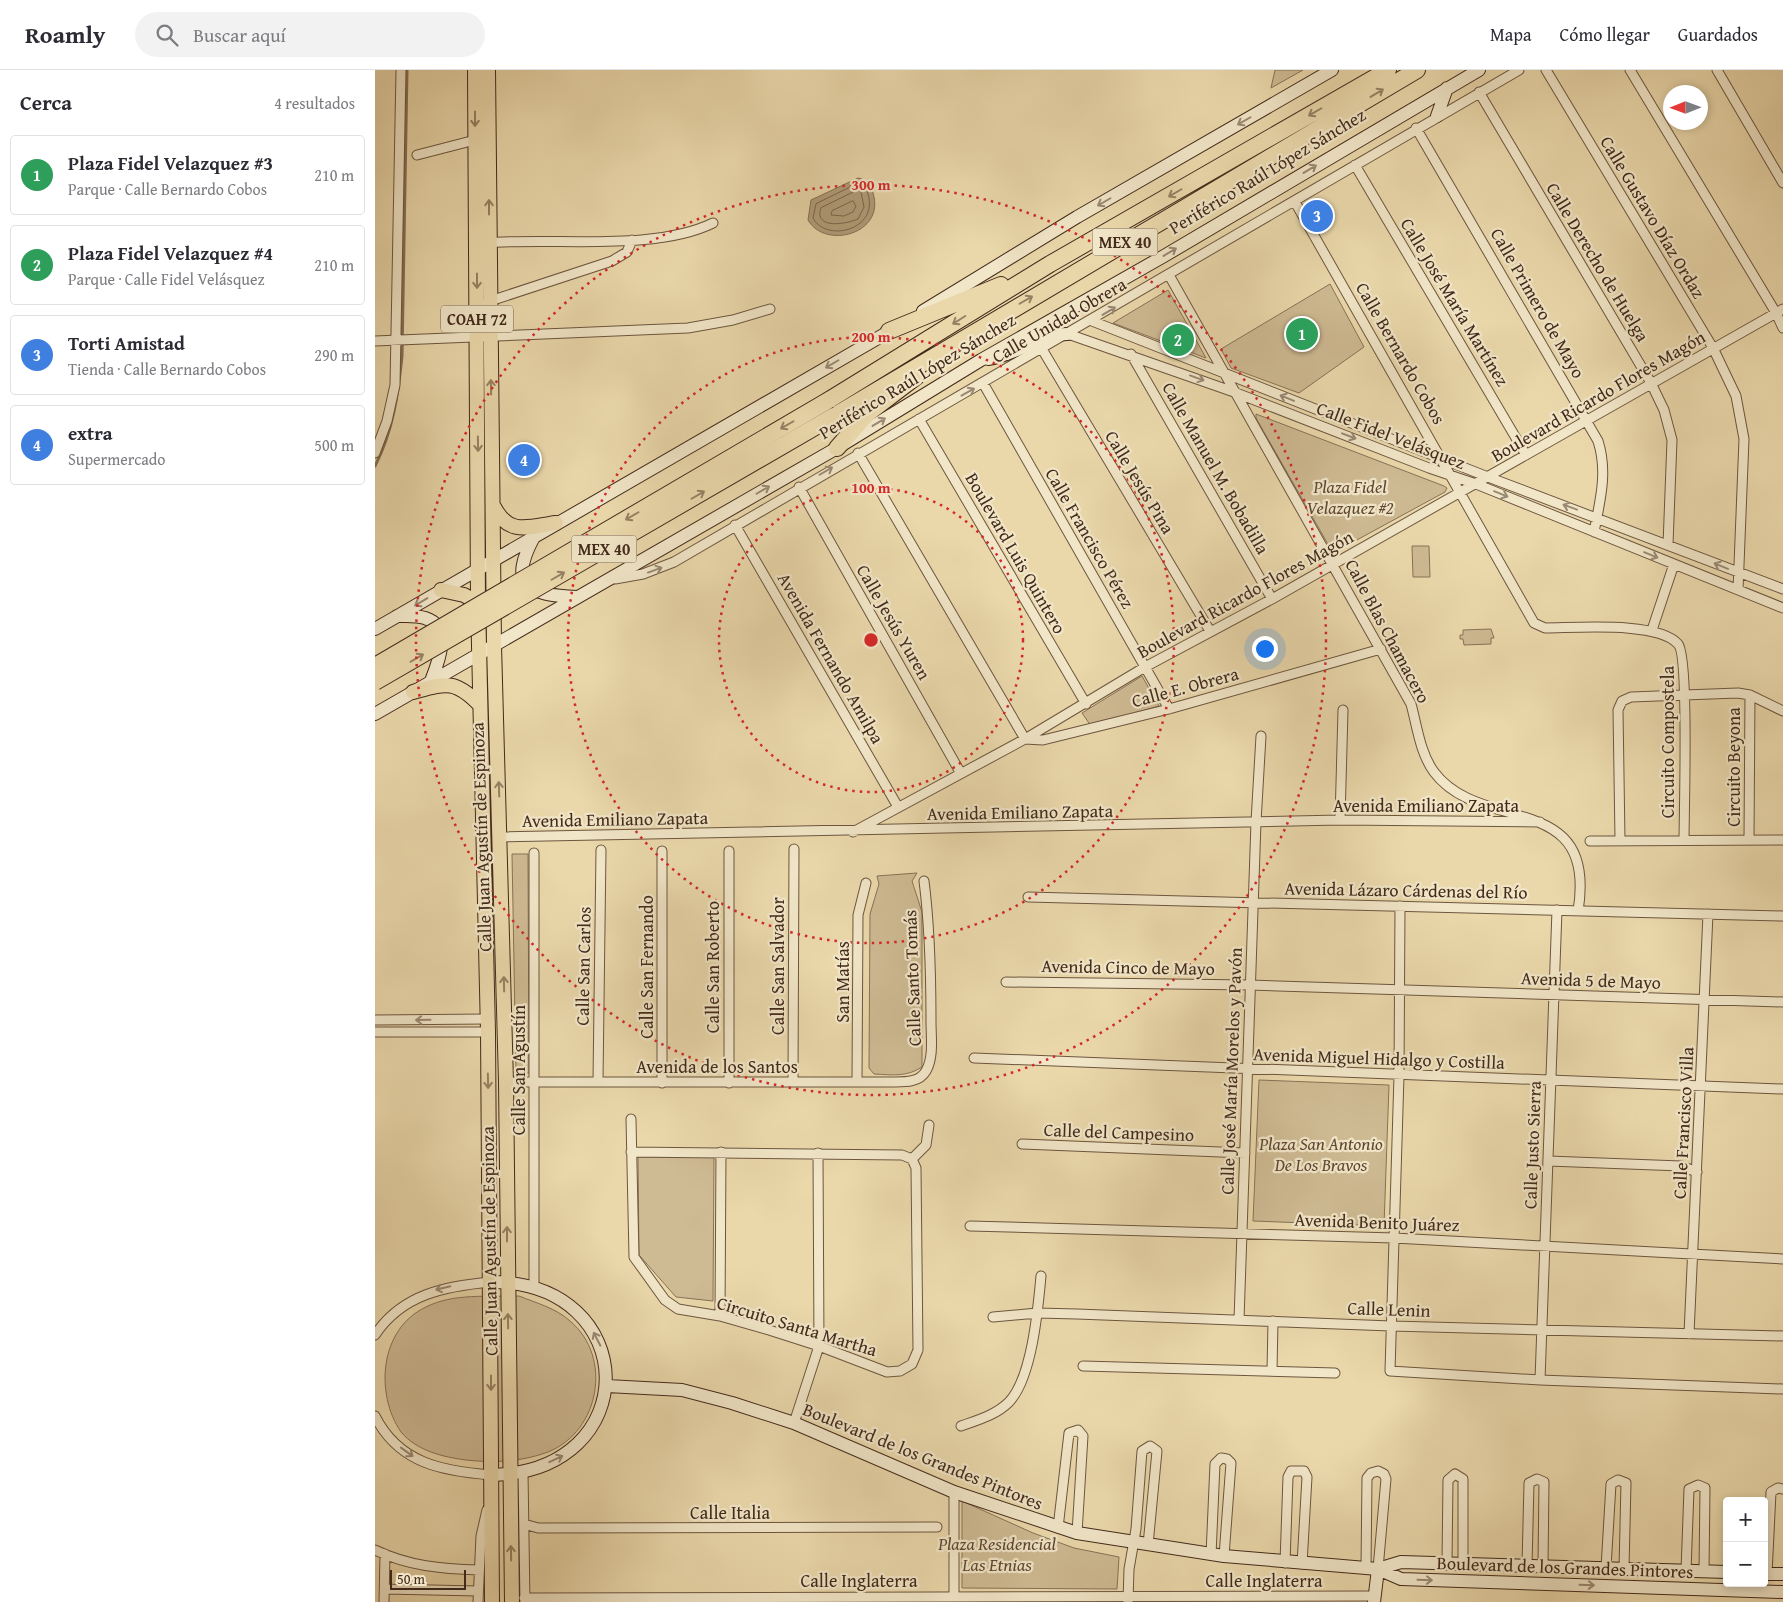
<!DOCTYPE html>
<html lang="es">
<head>
<meta charset="utf-8">
<style>
	:root { --surface:#fff; --page:#f2f2f3; --text:#2b2b33; --muted:#7c7c81; --line:#e1e1e2; --accent:#2563eb }
	body { margin:0; font-family:"Gentium Book Plus",serif; background:var(--page); color:var(--text) }
	.controls { position:absolute; right:15px; bottom:15px; display:grid; overflow:hidden; border-radius:5px; box-shadow:0 2px 8px #0003 }
	.controls button { width:45px; height:45px; display:grid; place-items:center; padding:0; border:0; border-bottom:1px solid var(--line); background:var(--surface); color:var(--text); font:25px sans-serif }
	.compass { position:absolute; left:1288px; top:15px; width:45px; height:45px; border-radius:50%; background:var(--surface); box-shadow:0 2px 8px #0003; rotate:269deg }
	.scale { position:absolute; left:15px; bottom:12px; width:76px; box-sizing:border-box; padding-left:5px; border:2px solid #432a1b; border-top:0; font-size:14px; line-height:18px; white-space:nowrap; color:#432a1b; -webkit-text-stroke:4px #f1e6c8; paint-order:stroke }
	.you { position:absolute; left:889px; top:578px; width:18px; height:18px; margin:-12px; border:4px solid #fff; border-radius:50%; background:#1a73e8; box-shadow:0 0 0 8px #1a73e833 }
	.badge { display:grid; place-items:center; width:32px; height:32px; border-radius:50%; background:var(--accent); color:#fff; font-size:16px; font-weight:700 }
	.pin { position:absolute; translate:-50% -50%; border:2px solid #fff; box-shadow:0 1px 5px #0006 }
	.list { margin:0; padding:0; list-style:none }
	h2 { display:flex; justify-content:space-between; align-items:center; height:65px; margin:0; padding:0 20px; font-size:21px }
	h2 small { font-size:16px; font-weight:400; color:var(--muted) }
	.list li { display:grid; grid-template-columns:32px 1fr auto; gap:15px; align-items:center; box-sizing:border-box; height:80px; margin:0 10px 10px; padding:0 10px; border:1px solid var(--line); border-radius:5px }
	.list b { display:block; font-size:19px; white-space:nowrap }
	.list p { margin:0; font-size:16px; white-space:nowrap; color:var(--muted) }
	.list em { font-size:16px; font-style:normal; color:var(--muted) }
	.icon { flex:none; width:28px; height:28px; fill:none; stroke:currentColor; stroke-width:2; stroke-linecap:round; stroke-linejoin:round }
	.map { position:relative; flex:none; width:1408px; height:1532px; overflow:hidden }
	header { display:flex; align-items:center; gap:30px; box-sizing:border-box; height:70px; padding:0 25px; background:var(--surface); border-bottom:1px solid var(--line) }
	header strong { font-size:24px }
	nav { display:flex; gap:28px; margin-inline-start:auto; font-size:18px }
	.search { width:350px; height:45px; background:var(--page); display:flex; align-items:center; gap:12px; box-sizing:border-box; padding:0 18px; border-radius:28px; color:var(--muted); font-size:19px }
	main { display:flex }
	aside { flex:1; background:var(--surface) }
	.map>svg:first-child { display:block }
	.green { fill:#ceba93; stroke:#887257 }
	.water { fill:#b19d7a; stroke:#856f54 }
	.lines { fill:none; stroke-linecap:round; stroke-linejoin:round }
	.shore { stroke:#7a644a; stroke-width:1 }
	.stream { stroke:#856f54; stroke-width:3 }
	.street-casing { stroke:#6d563f; stroke-width:11 }
	.secondary-casing { stroke:#432a1b; stroke-width:14 }
	.primary-casing { stroke:#432a1b; stroke-width:16 }
	.highway-casing { stroke:#432a1b; stroke-width:18 }
	.street { stroke:#f1e6c8; stroke-width:9 }
	.secondary { stroke:#f1e6c8; stroke-width:12 }
	.primary { stroke:#ead8ab; stroke-width:14 }
	.highway { stroke:#ead8ab; stroke-width:16 }
	.highway-bridge-casing { stroke:#432a1b; stroke-width:18; stroke-linecap:butt }
	.highway-bridge { stroke:#ead8ab; stroke-width:16 }
	.oneway { stroke:#968163 }
	.oneway2 { stroke:#9a8872 }
	.ring { fill:none; stroke:#d62828; stroke-width:2.5; stroke-dasharray:2.5 5 }
	.labels { text-anchor:middle; dominant-baseline:central; stroke-width:4.5; stroke-linejoin:round; paint-order:stroke }
	.shield { fill:#f1e6c8; stroke:#77624f; stroke-width:1 }
	.shield-label { font-size:16px; font-weight:bold; fill:#432a1b }
	.street-label { font-size:18px; fill:#432a1b; stroke:#f1e6c8 }
	.park-label { font-size:18px; font-style:italic; fill:#5f4733; stroke:#f1e6c8 }
	.centre { fill:#d62828; stroke:#f1e6c8; stroke-width:2.5 }
	.ring-label { font-size:15px; text-anchor:middle; font-weight:bold; fill:#d62828; stroke:#f1e6c8; stroke-width:4.5; stroke-linejoin:round; paint-order:stroke }
</style>
</head>
<body>
<header>
<strong>Roamly</strong>
<div class="search"><svg class="icon" aria-label="search" viewBox="0 0 24 24"><circle cx="10" cy="10" r="6"/><path d="M15 15l6 6"/></svg>Buscar aquí</div>
<nav><a>Mapa</a><a>Cómo llegar</a><a>Guardados</a></nav>
</header>
<main>
<aside>
<h2>Cerca<small>4 resultados</small></h2>
<ul class="list">
<li><span class="badge" style="background:#2e9e5b">1</span><div><b>Plaza Fidel Velazquez #3</b><p>Parque · Calle Bernardo Cobos</p></div><em>210 m</em></li>
<li><span class="badge" style="background:#2e9e5b">2</span><div><b>Plaza Fidel Velazquez #4</b><p>Parque · Calle Fidel Velásquez</p></div><em>210 m</em></li>
<li><span class="badge" style="background:#3f7fe0">3</span><div><b>Torti Amistad</b><p>Tienda · Calle Bernardo Cobos</p></div><em>290 m</em></li>
<li><span class="badge" style="background:#3f7fe0">4</span><div><b>extra</b><p>Supermercado</p></div><em>500 m</em></li>
</ul>
</aside>
<div class="map">
<svg width="1408" height="1532" viewBox="0 0 1408 1532">
	<rect width="100%" height="100%" fill="#ead8ab"/>
	<filter id="stains"><feTurbulence type="fractalNoise" baseFrequency=".004" numOctaves="4"/><feColorMatrix values="0 0 0 0 .2 0 0 0 0 .09 0 0 0 0 .02 0 0 0 .5 -.17"/></filter>
	<radialGradient id="worn" r=".72"><stop offset=".6" stop-color="#630" stop-opacity="0"/><stop offset="1" stop-color="#630" stop-opacity=".3"/></radialGradient>
	<!-- green -->
	<path class="green" d="M900 0H928L896 18Z
		M955 214 989 277 924 323 856 298 846 279Z
		M793 220 831 288 738 253Z
		M881 344 1069 416 1072 418 1070 422 958 483 881 348Z
		M1037 476H1054L1055 507H1038Z
		M1116 559 1119 568H1116V574L1089 575 1088 569H1085V565H1088V560Z
		M767 606 784 636 716 656 707 643Z
		M137 784H153L154 1003H141Z
		M542 803 537 811 547 842V997C532 1007 517 1005 499 1004L494 998 495 844 504 814 502 806Z
		M884 1010 1014 1015 1009 1156 878 1151Z
		M263 1087H339L338 1231 301 1227 264 1185Z
		M144 1226C161 1233 181 1238 195 1251 238 1287 225 1361 173 1382 146 1392 119 1393 91 1390 68 1387 42 1381 26 1362 0 1324 4 1259 51 1237 78 1223 114 1227 144 1226Z
		M587 1431 658 1463 699 1478 744 1487 742 1519 587 1518Z"/>
	<!-- water -->
	<path class="water" d="M483 108C493 110 495 114 498 123 511 164 450 180 433 150L436 130Z"/>
	<g class="lines">
		<!-- shore -->
		<path class="shore" d="M484 113C490 115 491 118 493 124 504 160 451 173 438 148L441 134Z
			M483 120 486 122 489 137 483 149C472 154 438 160 446 138Z
			M478 131 481 136 478 142 469 146 456 145 457 141Z"/>
		<!-- stream -->
		<path class="stream" d="M0 396C18 361 23 325 27 286L32 0"/>
		<!-- street casing -->
		<g class="street-casing">
			<path id="street" d="M1171 0 1338 278 1361 326 1369 369 1363 520
				M1255 0 1401 243 1408 258
				M1342 0 1408 113
				M1104 22 1276 313 1289 340 1297 370 1293 475
				M1041 58 1223 371C1233 402 1225 431 1219 462
				M42 85 104 69
				M980 95 1151 385
				M920 132 1159 553 1170 558C1201 558 1283 551 1303 574 1314 585 1309 744 1309 770
				M111 173C178 167 279 182 338 153
				M794 205 1036 634C1042 656 1045 683 1059 702 1106 765 1223 719 1203 841
				M112 232 237 191 252 182 257 170
				M717 251 1113 407 1408 519
				M693 264 859 322 1054 398 1101 414 1408 538
				M0 271 313 258 358 250 395 239
				M667 279 835 561
				M756 284 897 529
				M608 313 794 639
				M544 349 711 634
				M0 383 12 351 20 315 26 0
				M483 383 650 669 668 670 794 639 1006 579
				M424 417 585 702
				M360 455 523 737
				M240 509 268 504 299 492 1144 0
				M1277 560 1299 494
				M965 750 968 640
				M478 762 650 669 770 597 897 529 1408 239
				M126 767 965 750 1165 752
				M1245 770 1243 640 1247 631 1256 627 1363 623 1375 625 1408 641
				M1374 770 1375 625
				M1215 771 1408 770
				M287 781V1013
				M354 781V1013
				M159 783V1218
				M653 827 1408 846
				M1025 836 1024 1006 1015 1301 1165 1310 1408 1319
				M631 912 875 915 1408 932
				M0 950 112 949
				M0 962H113
				M599 988 1408 1019
				M223 1011 226 780
				M131 1012H517C529 1012 544 1013 551 1001 559 987 556 967 556 952 556 904 555 858 549 811
				M418 1012 419 779
				M482 1012 483 845 491 813
				M647 1074 870 1083
				M256 1082 527 1085 537 1089 541 1098 543 1280 537 1294 525 1301 512 1302 444 1276 394 1260 345 1246 303 1239 290 1230 259 1187 256 1049
				M537 1089 551 1075 554 1055
				M1173 1091 1306 1096 1322 1102
				M595 1156 1019 1168 1408 1189
				M345 1246 346 1082
				M618 1247 662 1243 702 1244 1016 1256 1408 1266
				M864 1250 881 752 886 666
				M1314 1264 1333 844
				M0 1265C27 1224 71 1216 116 1212
				M708 1296 960 1303
				M897 1301 898 1251
				M1165 1310 1182 840
				M0 1346C24 1394 68 1401 116 1405
				M419 1353 444 1276 443 1083
				M586 1356C603 1350 621 1345 634 1332 657 1308 663 1239 666 1206
				M148 1402 150 1532
				M149 1454 163 1458 562 1457
				M683 1458 694 1363 703 1360 708 1366 702 1463
				M0 1480C33 1496 67 1499 104 1500
				M836 1485 840 1394 846 1388 852 1389 856 1393 849 1486
				M910 1493 913 1407 916 1401H929L932 1407 927 1494
				M1072 1493 1073 1410 1080 1404 1088 1409V1493
				M1152 1496 1154 1413 1162 1409 1169 1412 1168 1496
				M991 1498 992 1408 996 1403 1003 1401 1009 1404 1011 1409 1003 1499
				M1231 1498 1236 1414 1243 1410 1251 1413 1249 1499
				M1311 1501 1314 1419 1323 1415 1330 1418 1329 1502
				M1392 1504 1396 1422 1403 1418 1408 1419
				M10 1519 103 1521
				M579 1526V1422
				M149 1528 999 1526
				M9 1532 10 1484
				M103 1532 106 1466 112 1440
				M753 1532 754 1499 761 1459 767 1381 775 1376 782 1381 773 1475"/>
		</g>
		<!-- secondary casing -->
		<g class="secondary-casing">
			<path id="secondary" d="M1062 46 1072 18
				M548 241 702 147 957 0
				M613 289C642 285 665 264 693 264
				M160 465C132 516 152 525 202 527
				M22 546C30 546 41 545 50 548 78 557 63 593 56 611
				M0 559 522 257
				M0 644 462 378 606 290 789 186 1104 0
				M116 1212C267 1212 271 1402 116 1405
				M232 1316 307 1320 357 1333 419 1353 579 1422 702 1463 849 1486 991 1498 1003 1499 1026 1492 1352 1502
				M1003 1499 1026 1509 1408 1522
				M1389 1504H1408
				M999 1532 1003 1499"/>
		</g>
		<!-- primary casing -->
		<g class="primary-casing">
			<path id="primary" d="M100 0 103 533 113 962 117 1532
				M113 0 119 575 131 1012 137 1532
				M119 437C134 466 153 457 181 453
				M66 520 89 525 103 533
				M38 622C71 613 80 609 105 635"/>
		</g>
		<!-- highway casing -->
		<g class="highway-casing">
			<path id="highway" d="M514 261 626 215
				M454 330 675 194 1013 0
				M459 346 1042 0
				M462 378 492 344 542 306"/>
		</g>
		<!-- street -->
		<use href="#street" class="street"/>
		<!-- secondary -->
		<use href="#secondary" class="secondary"/>
		<!-- primary -->
		<use href="#primary" class="primary"/>
		<!-- highway -->
		<use href="#highway" class="highway"/>
		<!-- highway-bridge casing -->
		<g class="highway-bridge-casing">
			<path id="highway-bridge" d="M0 596 454 330
				M0 612 459 346"/>
		</g>
		<!-- highway-bridge -->
		<use href="#highway-bridge" class="highway-bridge"/>
	</g>
	<!-- one-way arrows -->
	<defs><path id="oneway-shaft" d="M-6 0H5M1.5-3L5.5 0L1.5 3" fill="none" stroke-width="1.6" stroke-linecap="round" stroke-linejoin="round" transform="scale(1.25)"/></defs>
	<g class="oneway">
		<use href="#oneway-shaft" transform="translate(1002 23) rotate(-31)"/>
		<use href="#oneway-shaft" transform="translate(940 42) rotate(150)"/>
		<use href="#oneway-shaft" transform="translate(100 49) rotate(90)"/>
		<use href="#oneway-shaft" transform="translate(800 123) rotate(150)"/>
		<use href="#oneway-shaft" transform="translate(114 137) rotate(-90)"/>
		<use href="#oneway-shaft" transform="translate(102 211) rotate(90)"/>
		<use href="#oneway-shaft" transform="translate(651 230) rotate(-30)"/>
		<use href="#oneway-shaft" transform="translate(584 250) rotate(148)"/>
		<use href="#oneway-shaft" transform="translate(116 317) rotate(-91)"/>
		<use href="#oneway-shaft" transform="translate(412 355) rotate(150)"/>
		<use href="#oneway-shaft" transform="translate(103 374) rotate(89)"/>
		<use href="#oneway-shaft" transform="translate(323 425) rotate(-30)"/>
		<use href="#oneway-shaft" transform="translate(257 446) rotate(150)"/>
		<use href="#oneway-shaft" transform="translate(183 506) rotate(-30)"/>
		<use href="#oneway-shaft" transform="translate(42 588) rotate(-30)"/>
		<use href="#oneway-shaft" transform="translate(124 719) rotate(-92)"/>
		<use href="#oneway-shaft" transform="translate(129 914) rotate(-91)"/>
		<use href="#oneway-shaft" transform="translate(113 1011) rotate(89)"/>
		<use href="#oneway-shaft" transform="translate(132 1164) rotate(-90)"/>
		<use href="#oneway-shaft" transform="translate(133 1251) rotate(-91)"/>
		<use href="#oneway-shaft" transform="translate(116 1313) rotate(90)"/>
		<use href="#oneway-shaft" transform="translate(136 1483) rotate(-91)"/>
	</g>
	<g class="oneway2">
		<use href="#oneway-shaft" transform="translate(869 51) rotate(150)"/>
		<use href="#oneway-shaft" transform="translate(935 99) rotate(-31)"/>
		<use href="#oneway-shaft" transform="translate(729 132) rotate(150)"/>
		<use href="#oneway-shaft" transform="translate(795 182) rotate(-31)"/>
		<use href="#oneway-shaft" transform="translate(734 241) rotate(-31)"/>
		<use href="#oneway-shaft" transform="translate(457 294) rotate(150)"/>
		<use href="#oneway-shaft" transform="translate(822 308) rotate(20)"/>
		<use href="#oneway-shaft" transform="translate(593 322) rotate(-29)"/>
		<use href="#oneway-shaft" transform="translate(912 328) rotate(-158)"/>
		<use href="#oneway-shaft" transform="translate(504 352) rotate(-31)"/>
		<use href="#oneway-shaft" transform="translate(974 366) rotate(21)"/>
		<use href="#oneway-shaft" transform="translate(451 401) rotate(-30)"/>
		<use href="#oneway-shaft" transform="translate(388 420) rotate(-30)"/>
		<use href="#oneway-shaft" transform="translate(1126 424) rotate(22)"/>
		<use href="#oneway-shaft" transform="translate(1195 437) rotate(-160)"/>
		<use href="#oneway-shaft" transform="translate(1276 485) rotate(22)"/>
		<use href="#oneway-shaft" transform="translate(1346 496) rotate(-158)"/>
		<use href="#oneway-shaft" transform="translate(280 500) rotate(-20)"/>
		<use href="#oneway-shaft" transform="translate(46 532) rotate(149)"/>
		<use href="#oneway-shaft" transform="translate(48 950) rotate(179)"/>
		<use href="#oneway-shaft" transform="translate(68 1218) rotate(167)"/>
		<use href="#oneway-shaft" transform="translate(222 1269) rotate(-117)"/>
		<use href="#oneway-shaft" transform="translate(32 1382) rotate(36)"/>
		<use href="#oneway-shaft" transform="translate(181 1389) rotate(-25)"/>
		<use href="#oneway-shaft" transform="translate(1050 1510) rotate(2)"/>
		<use href="#oneway-shaft" transform="translate(1212 1515) rotate(2)"/>
	</g>
	<!-- distance rings -->
	<g class="ring">
		<circle cx="496" cy="570" r="152"/>
		<circle cx="496" cy="570" r="303"/>
		<circle cx="496" cy="570" r="455"/>
	</g>
	<g class="labels">
		<!-- shield labels -->
		<g class="shield">
			<rect x="717.5" y="158.5" width="65" height="27" rx="4"/>
			<rect x="66" y="235.5" width="72" height="27" rx="4"/>
			<rect x="196.5" y="465.5" width="65" height="27" rx="4"/>
		</g>
		<g class="shield-label">
			<text x="750" y="172">MEX 40</text>
			<text x="102" y="249">COAH 72</text>
			<text x="229" y="479">MEX 40</text>
		</g>
		<!-- street labels -->
		<g class="street-label">
			<text transform="translate(892 101) rotate(-31)">Periférico Raúl López Sánchez</text>
			<text transform="translate(1278 147) rotate(59)">Calle Gustavo Díaz Ordaz</text>
			<text transform="translate(1223 192) rotate(59)">Calle Derecho de Huelga</text>
			<text transform="translate(1080 232) rotate(59)">Calle José María Martínez</text>
			<text transform="translate(1163 233) rotate(60)">Calle Primero de Mayo</text>
			<text transform="translate(684 250) rotate(-30)">Calle Unidad Obrera</text>
			<text transform="translate(1026 283) rotate(60)">Calle Bernardo Cobos</text>
			<text transform="translate(542 306) rotate(-31)">Periférico Raúl López Sánchez</text>
			<text transform="translate(1223 326) rotate(-30)">Boulevard Ricardo Flores Magón</text>
			<text transform="translate(1016 365) rotate(21)">Calle Fidel Velásquez</text>
			<text transform="translate(841 398) rotate(60)">Calle Manuel M. Bobadilla</text>
			<text transform="translate(765 412) rotate(59)">Calle Jesús Pina</text>
			<text transform="translate(715 468) rotate(60)">Calle Francisco Pérez</text>
			<text transform="translate(641 483) rotate(60)">Boulevard Luis Quintero</text>
			<text transform="translate(870 524) rotate(-29)">Boulevard Ricardo Flores Magón</text>
			<text transform="translate(519 552) rotate(60)">Calle Jesús Yuren</text>
			<text transform="translate(1013 561) rotate(62)">Calle Blas Chamacero</text>
			<text transform="translate(456 588) rotate(60)">Avenida Fernando Amilpa</text>
			<text transform="translate(810 617) rotate(-15)">Calle E. Obrera</text>
			<text transform="translate(1292 672) rotate(-90)">Circuito Compostela</text>
			<text transform="translate(1358 697) rotate(-90)">Circuito Beyona</text>
			<text x="1051" y="735">Avenida Emiliano Zapata</text>
			<text transform="translate(645 742) rotate(-1)">Avenida Emiliano Zapata</text>
			<text transform="translate(240 749) rotate(-1)">Avenida Emiliano Zapata</text>
			<text transform="translate(106 767) rotate(-92)">Calle Juan Agustín de Espinoza</text>
			<text transform="translate(1031 820) rotate(1)">Avenida Lázaro Cárdenas del Río</text>
			<text transform="translate(208 896) rotate(-89)">Calle San Carlos</text>
			<text transform="translate(402 896) rotate(-90)">Calle San Salvador</text>
			<text transform="translate(271 897) rotate(-90)">Calle San Fernando</text>
			<text transform="translate(337 897) rotate(-90)">Calle San Roberto</text>
			<text transform="translate(753 897) rotate(1)">Avenida Cinco de Mayo</text>
			<text transform="translate(537 908) rotate(-92)">Calle Santo Tomás</text>
			<text transform="translate(1216 910) rotate(2)">Avenida 5 de Mayo</text>
			<text transform="translate(467 912) rotate(-90)">San Matías</text>
			<text transform="translate(1004 988) rotate(2)">Avenida Miguel Hidalgo y Costilla</text>
			<text x="342" y="996">Avenida de los Santos</text>
			<text transform="translate(143 1000) rotate(-90)">Calle San Agustín</text>
			<text transform="translate(856 1001) rotate(-88)">Calle José María Morelos y Pavón</text>
			<text transform="translate(1308 1053) rotate(-87)">Calle Francisco Villa</text>
			<text transform="translate(744 1062) rotate(2)">Calle del Campesino</text>
			<text transform="translate(1157 1075) rotate(-88)">Calle Justo Sierra</text>
			<text transform="translate(1002 1152) rotate(2)">Avenida Benito Juárez</text>
			<text transform="translate(114 1171) rotate(-91)">Calle Juan Agustín de Espinoza</text>
			<text transform="translate(1014 1239) rotate(2)">Calle Lenin</text>
			<text transform="translate(422 1256) rotate(17)">Circuito Santa Martha</text>
			<text transform="translate(548 1386) rotate(22)">Boulevard de los Grandes Pintores</text>
			<text x="355" y="1442">Calle Italia</text>
			<text transform="translate(1190 1497) rotate(2)">Boulevard de los Grandes Pintores</text>
			<text x="484" y="1510">Calle Inglaterra</text>
			<text x="889" y="1510">Calle Inglaterra</text>
		</g>
		<!-- park labels -->
		<g class="park-label">
			<text x="975" y="416">Plaza Fidel<tspan x="975" dy="21">Velazquez #2</tspan></text>
			<text x="946" y="1073">Plaza San Antonio<tspan x="946" dy="21">De Los Bravos</tspan></text>
			<text x="622" y="1473">Plaza Residencial<tspan x="622" dy="21">Las Etnias</tspan></text>
		</g>
	</g>
	<circle cx="496" cy="570" r="8" class="centre"/>
	<g class="ring-label">
		<text x="496" y="120">300 m</text>
		<text x="496" y="272">200 m</text>
		<text x="496" y="423">100 m</text>
	</g>
	<rect width="100%" height="100%" filter="url(#stains)"/>
	<rect width="100%" height="100%" fill="url(#worn)"/>
</svg>
<div class="controls">
<button>+</button>
<button>−</button>
</div>
<svg class="compass" viewBox="-18 -18 36 36"><path d="M0-13l5 13h-10z" fill="#e53935"/><path d="M0 13l5-13h-10z" fill="#7c7c81"/></svg>
<div class="scale">50 m</div>
<div class="you"></div>
<div class="pin badge" style="left:927px;top:264px;background:#2e9e5b">1</div>
<div class="pin badge" style="left:803px;top:270px;background:#2e9e5b">2</div>
<div class="pin badge" style="left:942px;top:146px;background:#3f7fe0">3</div>
<div class="pin badge" style="left:149px;top:390px;background:#3f7fe0">4</div>
</div>
</main>
</body>
</html>
